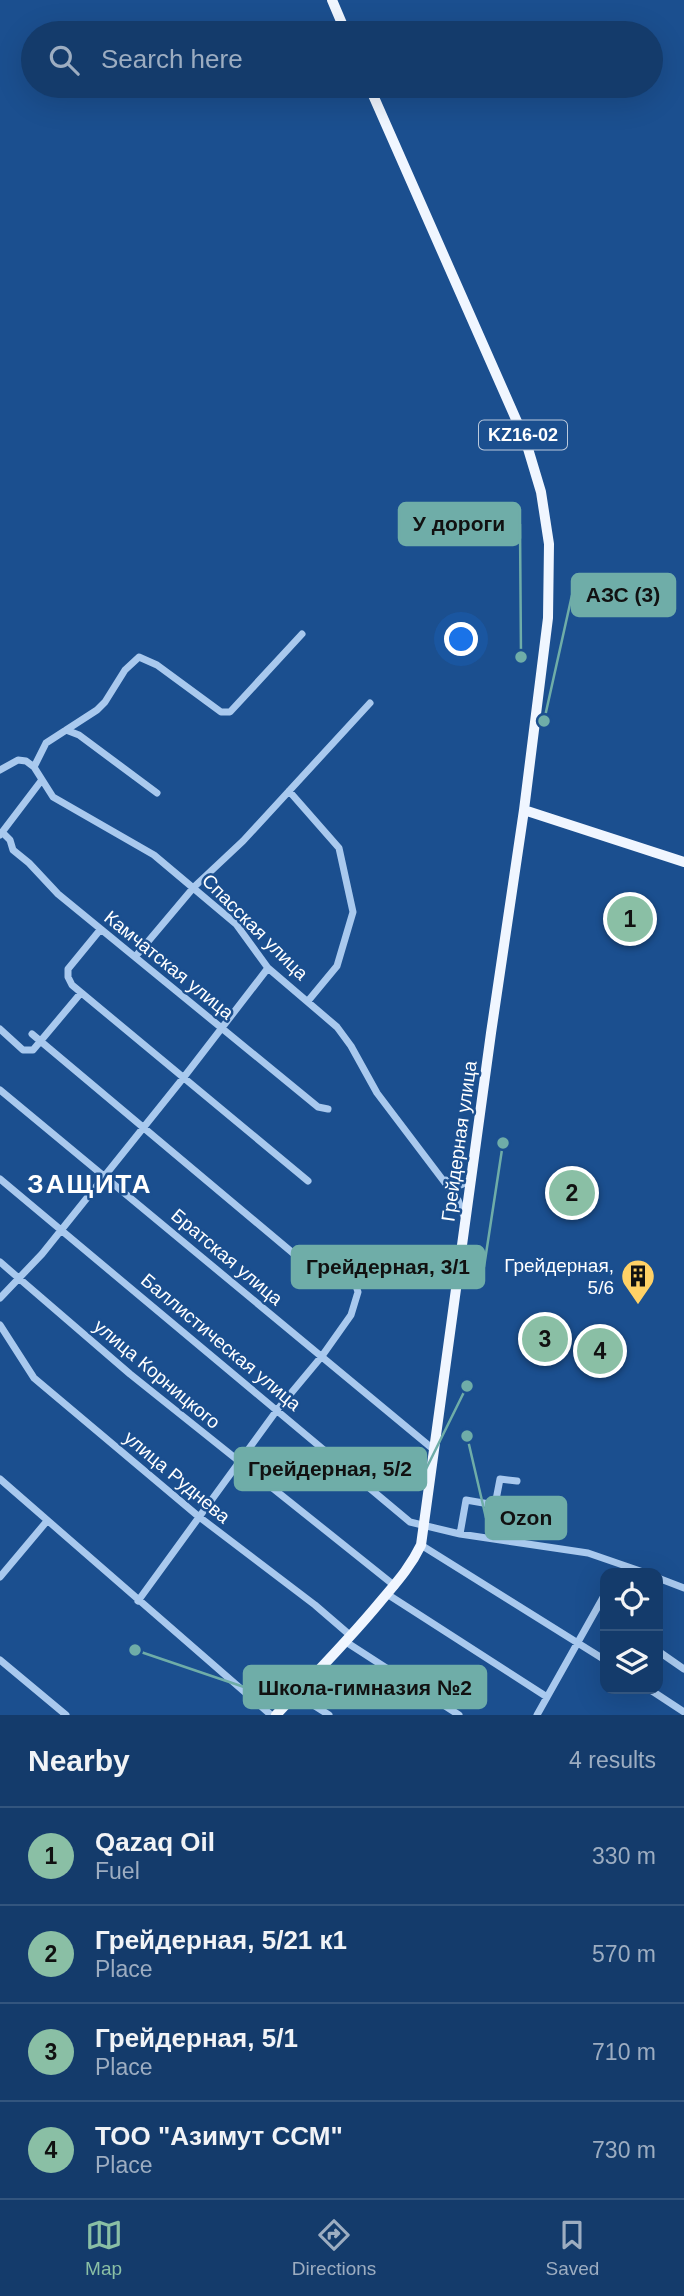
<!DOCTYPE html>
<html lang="en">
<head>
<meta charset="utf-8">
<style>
	:root { --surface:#143b6b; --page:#214673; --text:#f1f3f6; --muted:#9dadc1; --line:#33557e; --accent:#8abfa5 }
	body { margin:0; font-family:Arial,sans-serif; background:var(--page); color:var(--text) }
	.controls { position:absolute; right:21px; bottom:21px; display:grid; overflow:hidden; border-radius:14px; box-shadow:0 7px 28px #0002 }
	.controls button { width:63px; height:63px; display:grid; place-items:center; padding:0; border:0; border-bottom:2px solid var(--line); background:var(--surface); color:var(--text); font:35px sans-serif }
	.you { position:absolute; left:462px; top:640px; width:24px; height:24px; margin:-18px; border:5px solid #fff; border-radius:50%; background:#1a73e8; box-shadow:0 0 0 10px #1a73e833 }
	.badge { display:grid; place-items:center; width:46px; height:46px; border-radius:50%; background:var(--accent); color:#111; font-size:23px; font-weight:700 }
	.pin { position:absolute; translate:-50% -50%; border:4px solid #fff; box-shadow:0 2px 7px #0006 }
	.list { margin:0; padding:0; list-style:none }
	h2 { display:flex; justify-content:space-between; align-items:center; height:91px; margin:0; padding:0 28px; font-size:30px }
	h2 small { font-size:23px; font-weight:400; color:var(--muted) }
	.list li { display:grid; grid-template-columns:46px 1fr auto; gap:21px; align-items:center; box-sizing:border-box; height:98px; padding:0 28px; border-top:2px solid var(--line) }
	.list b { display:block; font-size:26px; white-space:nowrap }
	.list p { margin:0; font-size:23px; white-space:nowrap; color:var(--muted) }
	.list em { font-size:23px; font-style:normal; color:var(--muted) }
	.icon { flex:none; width:38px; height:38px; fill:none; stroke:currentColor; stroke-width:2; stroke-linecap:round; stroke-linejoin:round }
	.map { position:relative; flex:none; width:684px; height:1715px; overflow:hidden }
	.search { position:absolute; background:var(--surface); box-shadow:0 7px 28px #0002; left:21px; right:21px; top:21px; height:77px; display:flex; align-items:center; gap:18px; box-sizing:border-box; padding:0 24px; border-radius:38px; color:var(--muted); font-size:26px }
	.sheet { height:483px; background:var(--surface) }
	nav { display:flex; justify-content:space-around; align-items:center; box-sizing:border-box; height:98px; border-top:2px solid var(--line); background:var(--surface); font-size:19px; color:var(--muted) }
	nav a { display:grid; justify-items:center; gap:4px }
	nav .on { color:var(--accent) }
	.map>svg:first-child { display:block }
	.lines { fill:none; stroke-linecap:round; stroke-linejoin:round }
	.minor { stroke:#a9c9ee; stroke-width:7 }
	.major { stroke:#f0f6ff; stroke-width:10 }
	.labels { text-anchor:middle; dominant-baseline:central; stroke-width:5; stroke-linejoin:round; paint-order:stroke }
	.shield { fill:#1b4f8f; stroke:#bbcadd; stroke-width:2 }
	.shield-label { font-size:18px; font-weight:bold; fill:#fff }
	.street-label { font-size:19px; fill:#fff; stroke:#1b4f8f }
	.poi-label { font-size:19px; fill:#fff; stroke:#1b4f8f; text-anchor:end }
	.district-label { font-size:26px; font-weight:bold; letter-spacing:2px; fill:#fff; stroke:#1b4f8f }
	.leader { fill:none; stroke:#6fada8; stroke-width:2.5 }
	.callout-dot { fill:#6fada8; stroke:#1b4f8f; stroke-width:2.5 }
	.callout { fill:#6fada8; stroke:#6fada8; stroke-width:2.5 }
	.callout-label { font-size:21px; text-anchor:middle; font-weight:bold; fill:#111 }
</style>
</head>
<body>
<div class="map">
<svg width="684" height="1715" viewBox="0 0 684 1715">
	<rect width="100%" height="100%" fill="#1b4f8f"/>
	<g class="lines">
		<!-- minor -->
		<path class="minor" d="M66 730 79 735 157 793
			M34 767 46 743 97 710 105 702 125 670 139 657 157 665 221 712H230L302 634
			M0 770 18 760 26 761 34 767 53 797 154 855 236 924 268 968 337 1027 351 1046 377 1093 458 1200 465 1219
			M289 791 339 848 353 912 337 966 308 1001
			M2 832 10 840 13 850 29 863 58 894 318 1107 328 1109
			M0 835 41 781
			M100 930 68 969V977L72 985 308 1181
			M135 957 194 887 243 841 370 703
			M0 1029 23 1050H33L80 994
			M32 1034 300 1259 355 1283 358 1292 351 1315 322 1356 277 1410 138 1601
			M0 1090 433 1449
			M0 1179 410 1522 460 1534 588 1553 646 1573
			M446 1180 461 1185 472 1179
			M0 1262 130 1374 395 1586
			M0 1298 42 1254 184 1077 268 968
			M0 1325 34 1378 198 1516 315 1605 351 1636
			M0 1479 271 1715
			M460 1534 466 1500 495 1505 500 1479 517 1481
			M421 1545 605 1660
			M0 1577 47 1521
			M658 1578 684 1588
			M387 1594 547 1697
			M346 1642 459 1715
			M658 1651 684 1669
			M0 1660 66 1715
			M649 1689 684 1712
			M296 1694 329 1715
			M537 1715 605 1594"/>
		<!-- major -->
		<path class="major" d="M332 0 346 33
			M524 810 684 862
			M276 1715C311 1678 347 1642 380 1602 395 1584 410 1568 421 1545L491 1033 524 810 548 618 549 544 541 492 526 442 369 86"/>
	</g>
	<!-- icons -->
	<defs>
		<g id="building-pin" transform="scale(1.75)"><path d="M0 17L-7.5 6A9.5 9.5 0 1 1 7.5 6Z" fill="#ffd166" stroke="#1b4f8f"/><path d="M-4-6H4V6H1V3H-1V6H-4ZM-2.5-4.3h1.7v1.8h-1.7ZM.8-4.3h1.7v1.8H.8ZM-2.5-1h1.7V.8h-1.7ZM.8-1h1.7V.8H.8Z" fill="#111"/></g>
	</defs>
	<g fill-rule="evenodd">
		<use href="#building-pin" x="638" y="1276"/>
	</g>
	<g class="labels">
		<!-- shield labels -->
		<rect class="shield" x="479" y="420.5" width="88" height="29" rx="5"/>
		<g class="shield-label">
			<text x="523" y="435">KZ16-02</text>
		</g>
		<!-- street labels -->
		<g class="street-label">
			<text transform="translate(255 927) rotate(45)">Спасская улица</text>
			<text transform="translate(169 965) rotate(39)">Камчатская улица</text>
			<text transform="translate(459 1141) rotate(-82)">Грейдерная улица</text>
			<text transform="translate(227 1257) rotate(40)">Братская улица</text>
			<text transform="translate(221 1342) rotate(40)">Баллистическая улица</text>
			<text transform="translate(157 1374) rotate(40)">улица Корницкого</text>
			<text transform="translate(177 1477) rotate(40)">улица Руднева</text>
		</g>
		<!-- poi labels -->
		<g class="poi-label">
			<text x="614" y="1265">Грейдерная,<tspan x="614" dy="22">5/6</tspan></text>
		</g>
		<!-- district labels -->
		<g class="district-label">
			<text x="90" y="1184">ЗАЩИТА</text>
		</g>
	</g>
	<!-- callouts -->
	<path class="leader" d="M521 657L520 524M544 721L572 595M503 1143L484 1267M467 1386L426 1469M467 1436L486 1518M135 1650L244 1687"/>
	<g class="callout-dot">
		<circle cx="521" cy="657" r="7"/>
		<circle cx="544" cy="721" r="7"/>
		<circle cx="503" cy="1143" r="7"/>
		<circle cx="467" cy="1386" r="7"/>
		<circle cx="467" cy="1436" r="7"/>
		<circle cx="135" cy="1650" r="7"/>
	</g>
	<g class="callout">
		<rect x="399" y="503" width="121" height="42" rx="7"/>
		<rect x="572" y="574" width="103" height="42" rx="7"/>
		<rect x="292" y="1246" width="192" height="42" rx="7"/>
		<rect x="235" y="1448" width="191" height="42" rx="7"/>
		<rect x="486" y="1497" width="80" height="42" rx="7"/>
		<rect x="244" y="1666" width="242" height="42" rx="7"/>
	</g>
	<g class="callout-label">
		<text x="459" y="531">У дороги</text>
		<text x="623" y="602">АЗС (3)</text>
		<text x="388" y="1274">Грейдерная, 3/1</text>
		<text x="330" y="1476">Грейдерная, 5/2</text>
		<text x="526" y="1525">Ozon</text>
		<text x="365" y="1695">Школа-гимназия №2</text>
	</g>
</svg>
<div class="controls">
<button><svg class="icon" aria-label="locate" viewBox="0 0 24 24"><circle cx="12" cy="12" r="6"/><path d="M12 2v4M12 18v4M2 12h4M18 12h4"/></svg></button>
<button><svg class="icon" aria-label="layers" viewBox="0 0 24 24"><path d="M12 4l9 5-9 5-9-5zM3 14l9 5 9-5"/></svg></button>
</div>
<div class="you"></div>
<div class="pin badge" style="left:630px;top:919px">1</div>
<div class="pin badge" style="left:572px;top:1193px">2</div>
<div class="pin badge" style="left:545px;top:1339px">3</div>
<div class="pin badge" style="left:600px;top:1351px">4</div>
<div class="search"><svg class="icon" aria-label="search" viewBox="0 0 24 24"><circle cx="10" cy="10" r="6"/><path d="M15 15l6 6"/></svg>Search here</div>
</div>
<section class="sheet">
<h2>Nearby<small>4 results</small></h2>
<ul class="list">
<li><span class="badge">1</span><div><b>Qazaq Oil</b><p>Fuel</p></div><em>330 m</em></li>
<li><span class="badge">2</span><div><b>Грейдерная, 5/21 к1</b><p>Place</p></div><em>570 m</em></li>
<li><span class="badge">3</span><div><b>Грейдерная, 5/1</b><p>Place</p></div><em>710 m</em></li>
<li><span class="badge">4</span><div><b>ТОО &quot;Азимут ССМ&quot;</b><p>Place</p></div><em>730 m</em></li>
</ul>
</section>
<nav>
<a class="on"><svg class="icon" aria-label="map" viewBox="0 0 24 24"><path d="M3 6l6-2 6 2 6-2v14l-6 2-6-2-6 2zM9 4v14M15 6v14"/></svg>Map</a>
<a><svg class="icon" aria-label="directions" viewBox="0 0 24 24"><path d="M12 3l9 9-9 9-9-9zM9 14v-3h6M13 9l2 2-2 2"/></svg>Directions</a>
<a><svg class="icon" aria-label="saved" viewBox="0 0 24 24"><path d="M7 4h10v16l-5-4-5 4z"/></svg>Saved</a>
</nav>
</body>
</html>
